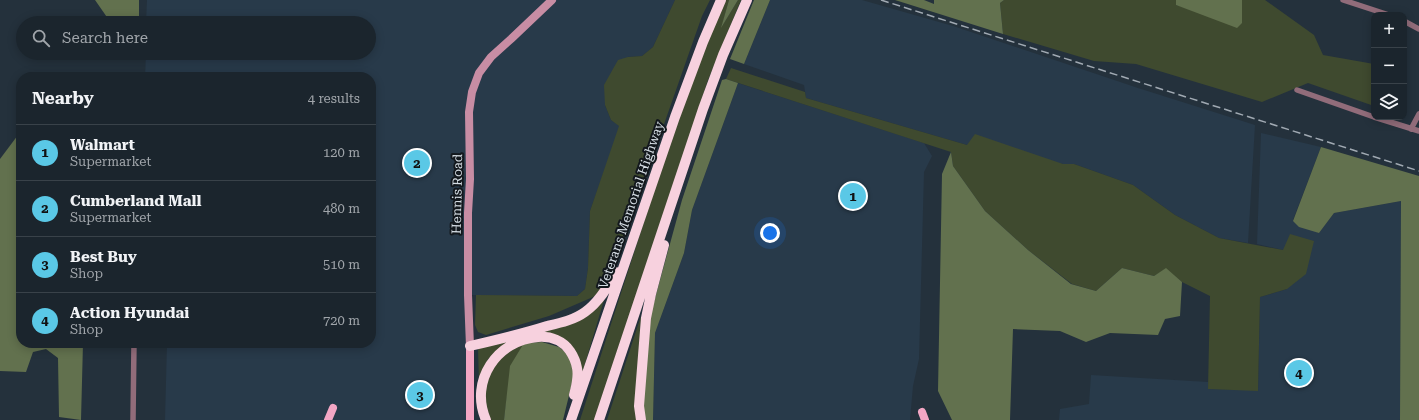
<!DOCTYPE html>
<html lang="en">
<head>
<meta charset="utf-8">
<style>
	:root { --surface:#1b252d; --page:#283139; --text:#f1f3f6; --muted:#a0a5aa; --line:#394249; --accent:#5ac8e6 }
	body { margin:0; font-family:"Roboto Serif",serif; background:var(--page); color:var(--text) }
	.controls { position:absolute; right:12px; top:12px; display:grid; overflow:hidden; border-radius:8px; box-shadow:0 2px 10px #0003 }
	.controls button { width:36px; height:36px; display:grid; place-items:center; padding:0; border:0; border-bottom:1px solid var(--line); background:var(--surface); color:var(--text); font:20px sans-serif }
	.you { position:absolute; left:770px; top:233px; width:14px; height:14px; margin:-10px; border:3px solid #fff; border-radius:50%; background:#1a73e8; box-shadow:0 0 0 6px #1a73e833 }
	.badge { display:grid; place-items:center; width:26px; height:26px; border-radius:50%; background:var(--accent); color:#111; font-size:13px; font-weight:700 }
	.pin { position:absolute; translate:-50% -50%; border:2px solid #fff; box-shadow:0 1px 4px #0006 }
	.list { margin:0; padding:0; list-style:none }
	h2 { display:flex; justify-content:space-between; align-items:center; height:52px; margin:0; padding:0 16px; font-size:17px }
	h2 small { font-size:13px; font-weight:400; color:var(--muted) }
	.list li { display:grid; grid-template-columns:26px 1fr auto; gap:12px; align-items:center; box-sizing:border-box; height:56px; padding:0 16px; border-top:1px solid var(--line) }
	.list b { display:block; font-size:15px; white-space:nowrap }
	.list p { margin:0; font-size:13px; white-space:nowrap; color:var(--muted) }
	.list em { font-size:13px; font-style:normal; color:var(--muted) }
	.icon { flex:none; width:22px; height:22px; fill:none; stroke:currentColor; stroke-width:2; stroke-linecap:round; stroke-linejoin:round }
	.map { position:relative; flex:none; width:1419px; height:420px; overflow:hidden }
	.search { position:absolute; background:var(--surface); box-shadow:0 2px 10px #0003; left:16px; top:16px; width:360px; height:44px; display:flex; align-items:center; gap:10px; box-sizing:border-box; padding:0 14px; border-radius:22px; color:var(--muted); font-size:15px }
	.panel { position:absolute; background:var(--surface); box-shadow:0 2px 10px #0003; left:16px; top:72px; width:360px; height:276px; border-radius:16px }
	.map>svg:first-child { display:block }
	.built { fill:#283a4a }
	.green { fill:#3f4a2f }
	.forest { fill:#62714e }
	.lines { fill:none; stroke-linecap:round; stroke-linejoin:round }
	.street { stroke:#916c7a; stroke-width:5.5 }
	.secondary { stroke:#c88da4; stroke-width:8 }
	.primary { stroke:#f3a6c4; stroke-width:8 }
	.highway { stroke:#f7d1de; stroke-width:10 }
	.rail { stroke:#a0a9b2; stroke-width:1.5; stroke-dasharray:8 4; stroke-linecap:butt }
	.labels { text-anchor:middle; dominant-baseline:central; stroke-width:4; stroke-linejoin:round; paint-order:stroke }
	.street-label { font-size:13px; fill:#d5dde4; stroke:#13181d }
</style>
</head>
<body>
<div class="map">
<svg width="1419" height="420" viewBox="0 0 1419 420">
	<rect width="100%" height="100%" fill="#24313c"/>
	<!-- built -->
	<path class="built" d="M147 0H675L653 47 642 56 628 57 605 105 611 120 620 126 590 211 588 268 585 289 577 296 468 295 470 420H165L167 343H371V77H145L146 53H369V23H146Z
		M770 0H862L953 26 1138 88 1255 125 1248 243 1219 238 1175 215 1133 185 1074 164H1063L967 145 806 98 804 85 744 64Z
		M738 83 924 143 932 156 924 172 919 359 913 386 910 420H653L655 333 684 253 692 210Z
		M1261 133 1321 147 1293 220 1319 233 1334 213 1401 201 1400 420H1059L1060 409 1089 404 1091 375 1208 382V389L1258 390 1260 297 1287 289 1283 250 1257 244Z"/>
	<!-- green -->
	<path class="green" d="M675 0H710L702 16 616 261 600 292 593 297 549 316 486 335 478 332 475 325 476 295 577 296 585 289 588 268 590 211 619 126 611 120 605 105 604 85 618 60 628 57 642 56 653 47Z
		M724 0H729L722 26 738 0H741L708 80 595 420H580L665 157 717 16Z
		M1004 0H1176V5L1242 23V0H1265L1314 35 1323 55 1374 64V106L1308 83 1262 102 1136 64 1094 61 1003 34 1000 3Z
		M731 68 805 92 806 98 967 145 975 134 1063 164H1074L1133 185 1175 215 1219 238 1283 250 1290 234 1314 241 1306 274 1287 289 1260 297 1258 391 1208 389 1210 296 1182 282 1166 269 1154 276 1122 268 1096 291 1072 284 1028 250 985 211 953 166 951 152 726 79Z
		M604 300 582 374C574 341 569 338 537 332Z
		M641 316 638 420H607Z
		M510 340 488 359 479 383 478 348Z
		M524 343 507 396 504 420H490L485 412 484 390 495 360 508 349Z"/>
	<!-- forest -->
	<path class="forest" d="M95 0H139V23H111Z
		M729 0H738L721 28Z
		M754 0H770L744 64 730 59Z
		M895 0H924L934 4V0H1004L1000 3 1003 34Z
		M1176 0H1242V23L1237 28 1176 5Z
		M726 79 738 83 692 210 684 253 655 333 653 420H646L644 416V382L651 313 682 200 722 80Z
		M21 131V343H83L81 420 59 417 58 358 46 349 33 352 26 372 0 371V159Z
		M1321 147 1419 176V420H1400L1401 201 1334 213 1319 233 1299 227 1293 221Z
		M951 152 953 166 985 211 1028 250 1071 284 1096 291 1122 268 1154 276 1166 268 1182 282 1180 316 1165 319 1158 335 1110 333 1086 342 1060 331 1013 329 1010 420H952L938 391 942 174Z
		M542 342 559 347 570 356 574 375 563 420H504L510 366 524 343Z"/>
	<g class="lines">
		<!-- street -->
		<path class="street" d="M1343 0 1389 15
			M1404 21 1419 29
			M1297 90 1374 117 1419 131
			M1411 129 1419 114
			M133 420 134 343"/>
		<!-- secondary -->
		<path class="secondary" d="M470 346 468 295V213L470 179 469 112 472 92 479 73 491 57 511 39 552 0"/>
		<!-- primary -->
		<path class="primary" d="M922 412 925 420
			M328 420 333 408
			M470 420V346"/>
		<!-- highway -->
		<path class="highway" d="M470 346C496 340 522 334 547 326 560 323 574 320 585 312 599 302 608 287 616 272
			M486 420C469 381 497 340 538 337 551 336 563 341 570 351 574 357 576 362 577 368 579 377 576 387 574 395
			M571 420 675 117 703 42 721 0
			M599 420 703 109 723 55 747 0
			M641 420 639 406 646 318 651 294 664 245"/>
		<!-- rail -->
		<path class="rail" d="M881 0 1419 171"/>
	</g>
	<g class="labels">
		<!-- street labels -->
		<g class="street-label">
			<text transform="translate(457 194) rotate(-89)">Hennis Road</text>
			<text transform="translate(631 205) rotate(-71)">Veterans Memorial Highway</text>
		</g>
	</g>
</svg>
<div class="controls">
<button>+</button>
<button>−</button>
<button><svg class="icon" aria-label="layers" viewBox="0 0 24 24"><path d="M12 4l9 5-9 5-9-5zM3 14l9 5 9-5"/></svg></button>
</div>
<div class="you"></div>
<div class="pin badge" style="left:853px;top:196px">1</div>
<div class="pin badge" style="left:417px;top:163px">2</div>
<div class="pin badge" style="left:420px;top:395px">3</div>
<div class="pin badge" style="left:1299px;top:373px">4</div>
<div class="search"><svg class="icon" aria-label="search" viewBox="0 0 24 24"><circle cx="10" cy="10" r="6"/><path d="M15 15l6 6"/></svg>Search here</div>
<section class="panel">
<h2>Nearby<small>4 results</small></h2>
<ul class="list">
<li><span class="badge">1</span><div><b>Walmart</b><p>Supermarket</p></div><em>120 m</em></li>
<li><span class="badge">2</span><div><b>Cumberland Mall</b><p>Supermarket</p></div><em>480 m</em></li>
<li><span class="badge">3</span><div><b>Best Buy</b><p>Shop</p></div><em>510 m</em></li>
<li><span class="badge">4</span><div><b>Action Hyundai</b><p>Shop</p></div><em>720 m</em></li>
</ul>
</section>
</div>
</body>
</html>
